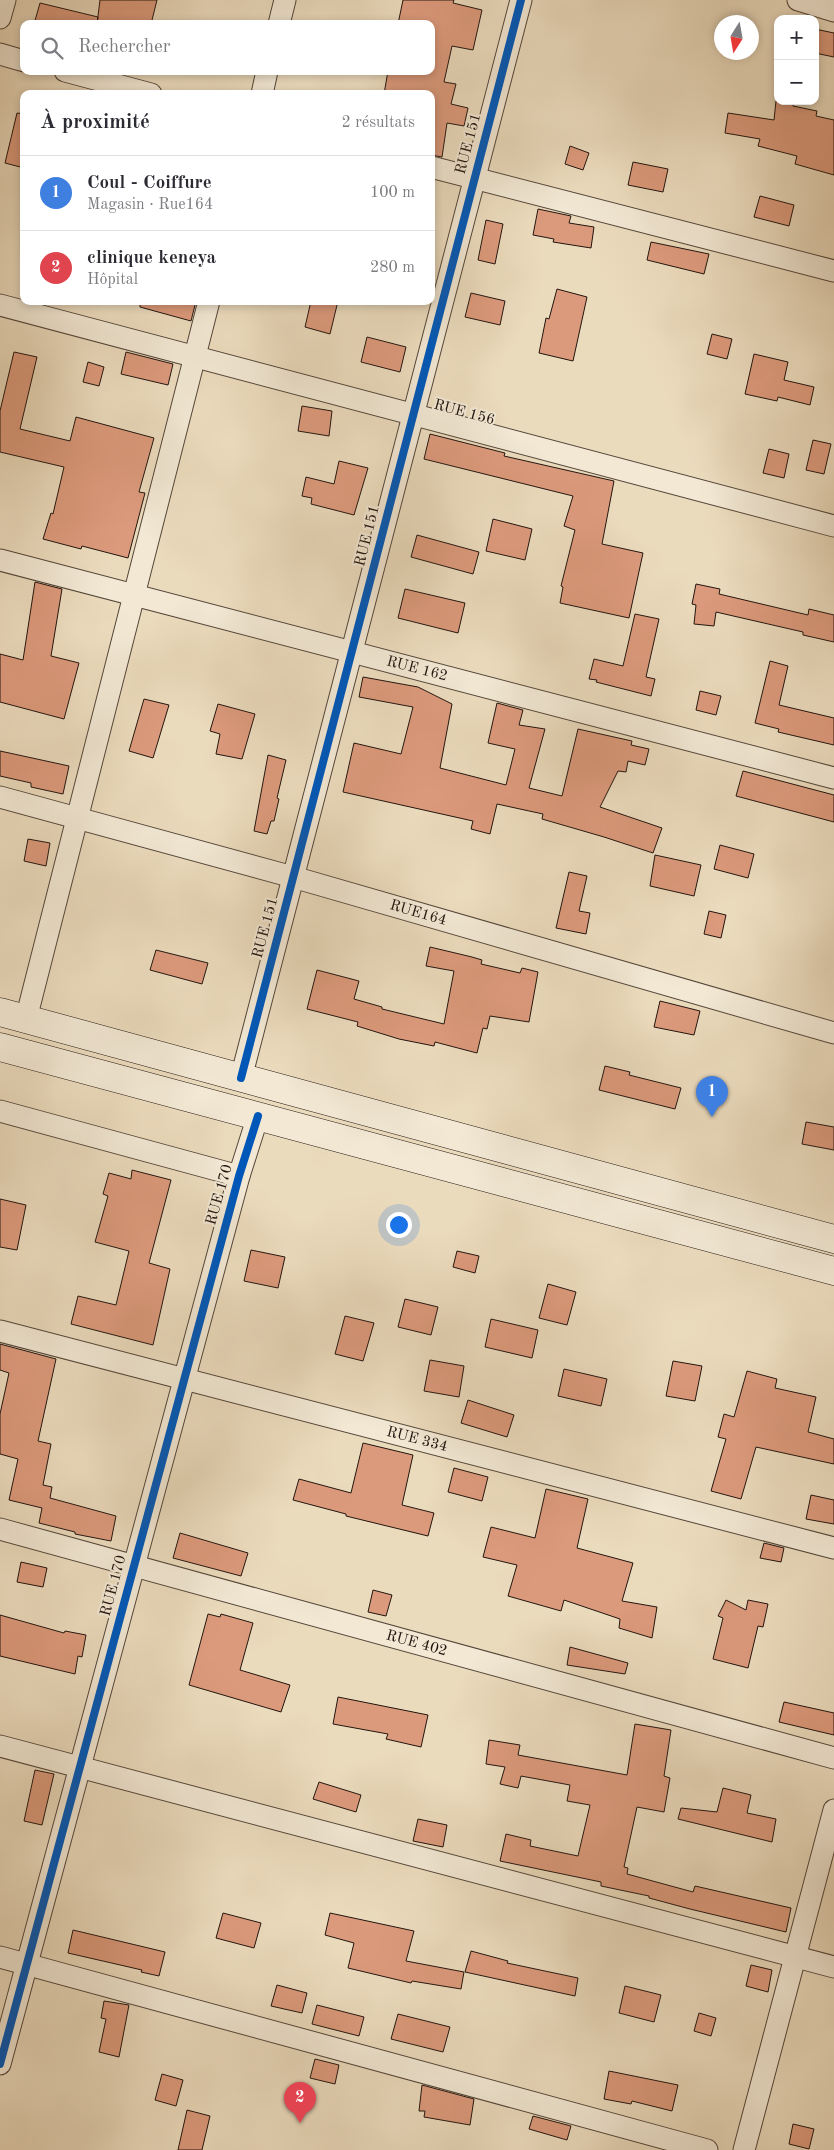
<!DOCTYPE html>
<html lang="fr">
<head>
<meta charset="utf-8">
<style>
	:root { --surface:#fff; --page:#f2f2f3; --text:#2b2b33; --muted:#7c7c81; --line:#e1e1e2; --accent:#0b8043 }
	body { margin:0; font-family:"Old Standard TT",serif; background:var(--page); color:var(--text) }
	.controls { position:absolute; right:15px; top:15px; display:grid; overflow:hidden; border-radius:10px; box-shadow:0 2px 8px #0003 }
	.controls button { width:45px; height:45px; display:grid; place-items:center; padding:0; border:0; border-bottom:1px solid var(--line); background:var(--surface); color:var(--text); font:25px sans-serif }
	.compass { position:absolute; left:714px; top:15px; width:45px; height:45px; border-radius:50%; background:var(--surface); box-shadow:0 2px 8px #0003; rotate:191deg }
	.you { position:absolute; left:398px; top:1224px; width:18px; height:18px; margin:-12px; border:4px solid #fff; border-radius:50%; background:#1a73e8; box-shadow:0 0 0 8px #1a73e833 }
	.badge { display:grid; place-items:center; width:32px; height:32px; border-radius:50%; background:var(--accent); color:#fff; font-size:16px; font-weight:700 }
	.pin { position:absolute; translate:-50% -41px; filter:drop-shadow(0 1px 2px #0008) }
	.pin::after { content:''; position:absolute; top:26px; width:18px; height:15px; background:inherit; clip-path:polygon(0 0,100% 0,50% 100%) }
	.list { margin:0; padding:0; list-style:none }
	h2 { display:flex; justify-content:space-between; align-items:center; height:65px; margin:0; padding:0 20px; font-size:21px }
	h2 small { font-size:16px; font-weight:400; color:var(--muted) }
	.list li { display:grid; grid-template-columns:32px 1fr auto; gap:15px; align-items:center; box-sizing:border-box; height:75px; padding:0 20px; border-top:1px solid var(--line) }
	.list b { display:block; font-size:19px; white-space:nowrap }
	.list p { margin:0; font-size:16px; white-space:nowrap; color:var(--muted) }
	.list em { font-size:16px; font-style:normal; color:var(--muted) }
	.icon { flex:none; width:28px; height:28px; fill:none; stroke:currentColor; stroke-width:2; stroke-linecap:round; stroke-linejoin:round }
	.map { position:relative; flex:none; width:834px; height:2150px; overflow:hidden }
	.search { position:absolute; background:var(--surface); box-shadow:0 2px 8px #0003; left:20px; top:20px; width:415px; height:55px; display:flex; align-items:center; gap:12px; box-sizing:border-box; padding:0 18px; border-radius:10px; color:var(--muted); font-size:19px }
	.panel { position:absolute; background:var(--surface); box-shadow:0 2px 8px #0003; left:20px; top:90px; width:415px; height:215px; border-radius:10px }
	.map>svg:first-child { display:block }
	.building { fill:#dc9a7c; stroke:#22150f }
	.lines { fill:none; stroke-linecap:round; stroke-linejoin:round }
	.street-casing { stroke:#54463a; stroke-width:23 }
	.secondary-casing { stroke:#22150f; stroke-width:29 }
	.street { stroke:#f2e8d4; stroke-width:21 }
	.secondary { stroke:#f2e8d4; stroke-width:28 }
	.cycleway-casing { stroke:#f2e8d4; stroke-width:11 }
	.cycleway { stroke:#0057b8; stroke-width:8 }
	.labels { text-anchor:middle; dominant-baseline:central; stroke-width:4; stroke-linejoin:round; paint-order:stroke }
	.street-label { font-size:15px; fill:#22150f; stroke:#f2e8d4 }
</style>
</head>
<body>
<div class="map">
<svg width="834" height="2150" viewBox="0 0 834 2150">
	<rect width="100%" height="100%" fill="#ebdbbd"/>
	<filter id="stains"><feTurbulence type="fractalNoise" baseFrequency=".004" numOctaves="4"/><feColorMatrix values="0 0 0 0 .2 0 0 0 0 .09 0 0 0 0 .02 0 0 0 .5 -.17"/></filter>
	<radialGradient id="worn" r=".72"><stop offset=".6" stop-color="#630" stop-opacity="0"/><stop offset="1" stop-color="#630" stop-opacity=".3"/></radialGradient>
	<!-- building -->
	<path class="building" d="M100 0H157L151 24H97Z
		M403 0H454L453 3 482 10 473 50 452 46 444 82 456 84 451 104 468 108 464 126 447 123 442 157 431 155V94H384L388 71H431V24H398Z
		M40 3 98 17 97 24H34Z
		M815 29 834 33V57L815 53Z
		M776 101H793V106L817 111 816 116 834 120V175L795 164 797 156 758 146 760 139 725 133 728 113 774 120Z
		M17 113 24 114V168L5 163Z
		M570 146 589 153 583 170 565 164Z
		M633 162 668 169 663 192 628 185Z
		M760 196 794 205 789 226 754 217Z
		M538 209 571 216 569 223 594 227 591 248 553 242 554 239 533 235Z
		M486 220 503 224 495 264 478 260Z
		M651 242 709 254 704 274 647 260Z
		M557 289 587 297 573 361 539 353 546 318 549 319Z
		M471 293 505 301 500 325 465 317Z
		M140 301H196L191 321 140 307Z
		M311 301H338L330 334 305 327Z
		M712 334 732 339 727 359 707 354Z
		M367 337 406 347 400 372 361 362Z
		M14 352 37 357 20 429 70 441 76 417 154 438 139 492 145 493 128 558 82 546 81 549 43 539 51 513 53 514 64 467 0 452V411Z
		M126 352 173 364 168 385 121 374Z
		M754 354 788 362 784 380 814 387 810 405 778 397 777 401 745 394Z
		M88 362 104 367 99 386 83 382Z
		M302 406 332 411 329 436 298 431Z
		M430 434 505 453 504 456 614 481 602 544 643 553 629 618 560 603 563 587 561 586 575 530 564 526 573 496 424 459Z
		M813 440 831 444 824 474 806 470Z
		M769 449 789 454 784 478 763 473Z
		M339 461 368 468 354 515 311 504 312 498 302 496 306 477 334 484Z
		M493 519 532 529 525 560 486 551Z
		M417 535 479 552 473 574 411 557Z
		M35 582 62 589 51 656 79 663 64 719 0 702V654L23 660Z
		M696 584 720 589 719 594 808 615 809 609 834 615V642L803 635V632L716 612 714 626 694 624 696 605 692 604Z
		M405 589 465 603 458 633 398 618Z
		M635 614 659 619 646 677 655 679 651 696 596 682 597 680 589 679 594 659 623 666Z
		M770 661 788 666 779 705 834 718V745L778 732 779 729 755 723Z
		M363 677 418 687 452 704 440 768 506 785 515 749 488 743 497 703 523 710 519 725 545 729 529 788 562 796 578 729 632 741 631 745 649 749 645 765 628 761 626 772 618 771 600 807 662 828 653 853 604 837 542 819 543 814 497 804 490 834 471 829 473 821 343 792 354 743 401 754 413 707 359 697Z
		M700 691 721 696 716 715 696 710Z
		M144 699 169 705 153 758 129 751Z
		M218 704 255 714 242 759 216 754 220 734 210 731Z
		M0 751 69 766 63 794 31 787V783L0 776Z
		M268 755 286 760 277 798 279 799 274 821H271L267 834 254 831Z
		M743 771 834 795V822L736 796Z
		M28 839 50 843 46 866 24 861Z
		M720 845 754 854 748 878 714 869Z
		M655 855 701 865 694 896 650 886Z
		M569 872 587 876 579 911 590 913 586 934 556 928Z
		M709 911 726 915 721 938 704 934Z
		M430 947 472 957 482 960 481 964 520 973 522 968 538 972 529 1022 490 1016 487 1029 483 1028 477 1053 435 1042 434 1046 399 1039 357 1026 358 1022 307 1009 317 970 359 981 354 999 382 1007V1009L444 1024 454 971 426 966Z
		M156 950 208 963 202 984 150 970Z
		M660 1001 700 1011 694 1035 654 1027Z
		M605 1066 630 1072 629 1075 681 1088 675 1109 599 1090Z
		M806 1122 834 1127V1150L802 1144Z
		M132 1170 171 1180 149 1263 170 1269 153 1345 71 1324 78 1296 116 1305 129 1251 95 1242 108 1196 103 1194 109 1173 131 1179Z
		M0 1199 26 1205 17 1250 0 1247Z
		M251 1250 285 1257 278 1288 244 1281Z
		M457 1251 479 1256 475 1273 453 1267Z
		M548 1284 576 1292 567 1325 539 1318Z
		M405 1299 438 1307 431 1335 398 1327Z
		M345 1316 374 1323 363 1361 335 1354Z
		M491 1319 538 1330 532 1358 485 1347Z
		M0 1344 56 1359 38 1441 51 1444 43 1485 52 1487 50 1498 116 1516 111 1541 75 1534V1532L39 1523 42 1508 9 1500 18 1459 0 1454V1414L9 1373 0 1370Z
		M430 1360 464 1366 459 1397 424 1391Z
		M673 1361 702 1366 695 1401 666 1396Z
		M564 1369 607 1379 601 1406 558 1396Z
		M747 1371 777 1379 775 1388 816 1397 808 1432 834 1439V1464L756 1447 741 1499 711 1491 726 1439 718 1437 724 1414 734 1417Z
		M468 1400 514 1415 507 1437 461 1423Z
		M363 1443 413 1455 402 1505 434 1513 428 1536 346 1516V1514L293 1500 299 1479 351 1493Z
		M454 1468 488 1477 482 1501 448 1492Z
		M546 1489 588 1499 577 1548 633 1563 622 1601 657 1607 652 1638 619 1628 620 1619 564 1600 561 1611 508 1596 517 1565 483 1557 491 1527 535 1538Z
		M811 1495 834 1500V1524L806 1519Z
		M180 1533 248 1553 241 1576 173 1558Z
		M764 1543 784 1548 781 1562 760 1558Z
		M21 1562 47 1568 43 1587 17 1582Z
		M373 1590 392 1595 386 1616 368 1612Z
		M726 1600 746 1610 748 1600 768 1604 763 1627 758 1626 748 1668 713 1659 723 1618 718 1616Z
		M208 1614 220 1617 221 1614 253 1623 240 1670 290 1685 281 1712 189 1685Z
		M0 1615 64 1633 65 1631 86 1635 82 1657 78 1656 75 1674 0 1656Z
		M570 1647 628 1663 625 1674 567 1665Z
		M338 1697 428 1715 421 1747 386 1739 388 1734 333 1724Z
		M784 1702 834 1713V1735L779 1722Z
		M635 1724 671 1730 664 1776 670 1778 664 1812 637 1807 624 1867 628 1868 627 1874 693 1892 695 1886 791 1908 786 1932 690 1909 649 1898V1896L601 1886V1882L500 1861 506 1834 531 1840 530 1846 578 1856 590 1805 567 1801 570 1785 521 1776 518 1788 500 1784 505 1767 486 1764 489 1740 520 1745 518 1755 627 1775Z
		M35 1770 54 1774 42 1825 24 1821Z
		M319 1782 361 1795 356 1812 313 1799Z
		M723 1788 751 1795 747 1813 776 1819 772 1842 678 1819 681 1808 717 1812Z
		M418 1819 447 1825 443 1847 413 1841Z
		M223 1913 261 1923 254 1948 216 1938Z
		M330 1913 414 1931 406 1961 464 1972 461 1989 412 1981 411 1983 348 1968 354 1943 325 1935Z
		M73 1930 165 1952 159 1976 141 1972 142 1970 68 1953Z
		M471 1951 508 1961 507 1963 578 1978 575 1996 465 1972Z
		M751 1965 772 1970 768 1992 746 1986Z
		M277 1985 307 1993 302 2013 271 2006Z
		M625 1986 661 1995 654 2022 619 2013Z
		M104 2001 129 2005 119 2057 99 2052 106 2019 101 2018Z
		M317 2005 364 2017 359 2036 312 2024Z
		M699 2013 716 2018 711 2036 694 2031Z
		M398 2014 450 2027 443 2052 391 2039Z
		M315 2059 339 2065 335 2084 310 2078Z
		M609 2071 678 2085 672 2111 632 2101 631 2104 604 2099Z
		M162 2074 183 2080 176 2106 155 2100Z
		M422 2085 474 2099 470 2125 424 2117 425 2111H419Z
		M187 2110 210 2116 202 2150H178Z
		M533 2116 571 2126 567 2140 529 2129Z
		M793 2124 814 2129 809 2149 789 2144Z"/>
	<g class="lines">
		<!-- street casing -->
		<g class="street-casing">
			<g id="street">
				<path d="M798 0 834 11"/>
				<path d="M0 18 5 0"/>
				<path d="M279 24 285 0"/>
				<path d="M0 54 24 61"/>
				<path d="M65 71 151 94"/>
				<path d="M262 94 267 71"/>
				<path d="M431 167 834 271"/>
				<path d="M0 305 834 526"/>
				<path id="s1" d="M0 560 834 778"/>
				<path id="s2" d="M0 797 293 877 834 1033"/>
				<path d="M26 1019 209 301"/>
				<path d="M241 1078 521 0"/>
				<path d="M0 1111 239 1176"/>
				<path id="s3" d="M0 1331 834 1548"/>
				<path id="s4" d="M0 1529 834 1758"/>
				<path d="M0 1746 834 1967"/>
				<path d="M0 1957 707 2150"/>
				<path d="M0 2064 239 1176 258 1116"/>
				<path d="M744 2150 834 1810"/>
			</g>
		</g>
		<!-- secondary casing -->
		<g class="secondary-casing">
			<path id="secondary" d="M0 1012 834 1239
				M0 1047 834 1271"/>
		</g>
		<!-- street -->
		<use href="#street" class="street"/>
		<!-- secondary -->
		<use href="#secondary" class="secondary"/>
		<!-- cycleway casing -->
		<g class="cycleway-casing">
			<path id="cycleway" d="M241 1078 521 0
				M0 2064 239 1176 258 1116"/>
		</g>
		<!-- cycleway -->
		<use href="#cycleway" class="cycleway"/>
	</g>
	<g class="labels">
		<!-- street labels -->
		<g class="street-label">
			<text transform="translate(469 144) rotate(-75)">RUE 151</text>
			<text transform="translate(464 413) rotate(15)">RUE 156</text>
			<text transform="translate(368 536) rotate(-76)">RUE 151</text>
			<text stroke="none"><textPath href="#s1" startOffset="431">RUE 162</textPath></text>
			<text stroke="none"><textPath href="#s2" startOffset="434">RUE164</textPath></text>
			<text transform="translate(266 928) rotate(-75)">RUE 151</text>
			<text transform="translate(220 1195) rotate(-74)">RUE 170</text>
			<text stroke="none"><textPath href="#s3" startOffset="431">RUE 334</textPath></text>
			<text transform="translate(114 1586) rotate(-75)">RUE 170</text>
			<text stroke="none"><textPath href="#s4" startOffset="432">RUE 402</textPath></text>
		</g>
	</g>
	<rect width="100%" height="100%" filter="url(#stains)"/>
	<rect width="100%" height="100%" fill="url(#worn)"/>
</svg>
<div class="controls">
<button>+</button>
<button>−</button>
</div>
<svg class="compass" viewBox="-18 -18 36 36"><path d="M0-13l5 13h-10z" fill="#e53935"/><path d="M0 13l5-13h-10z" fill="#7c7c81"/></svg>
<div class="you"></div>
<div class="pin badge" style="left:712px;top:1117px;background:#3f7fe0">1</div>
<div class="pin badge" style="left:300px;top:2123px;background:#e0444e">2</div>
<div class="search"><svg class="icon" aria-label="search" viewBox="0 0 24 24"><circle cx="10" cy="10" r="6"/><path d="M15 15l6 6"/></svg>Rechercher</div>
<section class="panel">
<h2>À proximité<small>2 résultats</small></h2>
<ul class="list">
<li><span class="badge" style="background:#3f7fe0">1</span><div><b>Coul - Coiffure</b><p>Magasin · Rue164</p></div><em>100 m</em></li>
<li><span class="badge" style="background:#e0444e">2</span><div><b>clinique keneya</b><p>Hôpital</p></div><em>280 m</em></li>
</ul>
</section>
</div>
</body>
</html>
